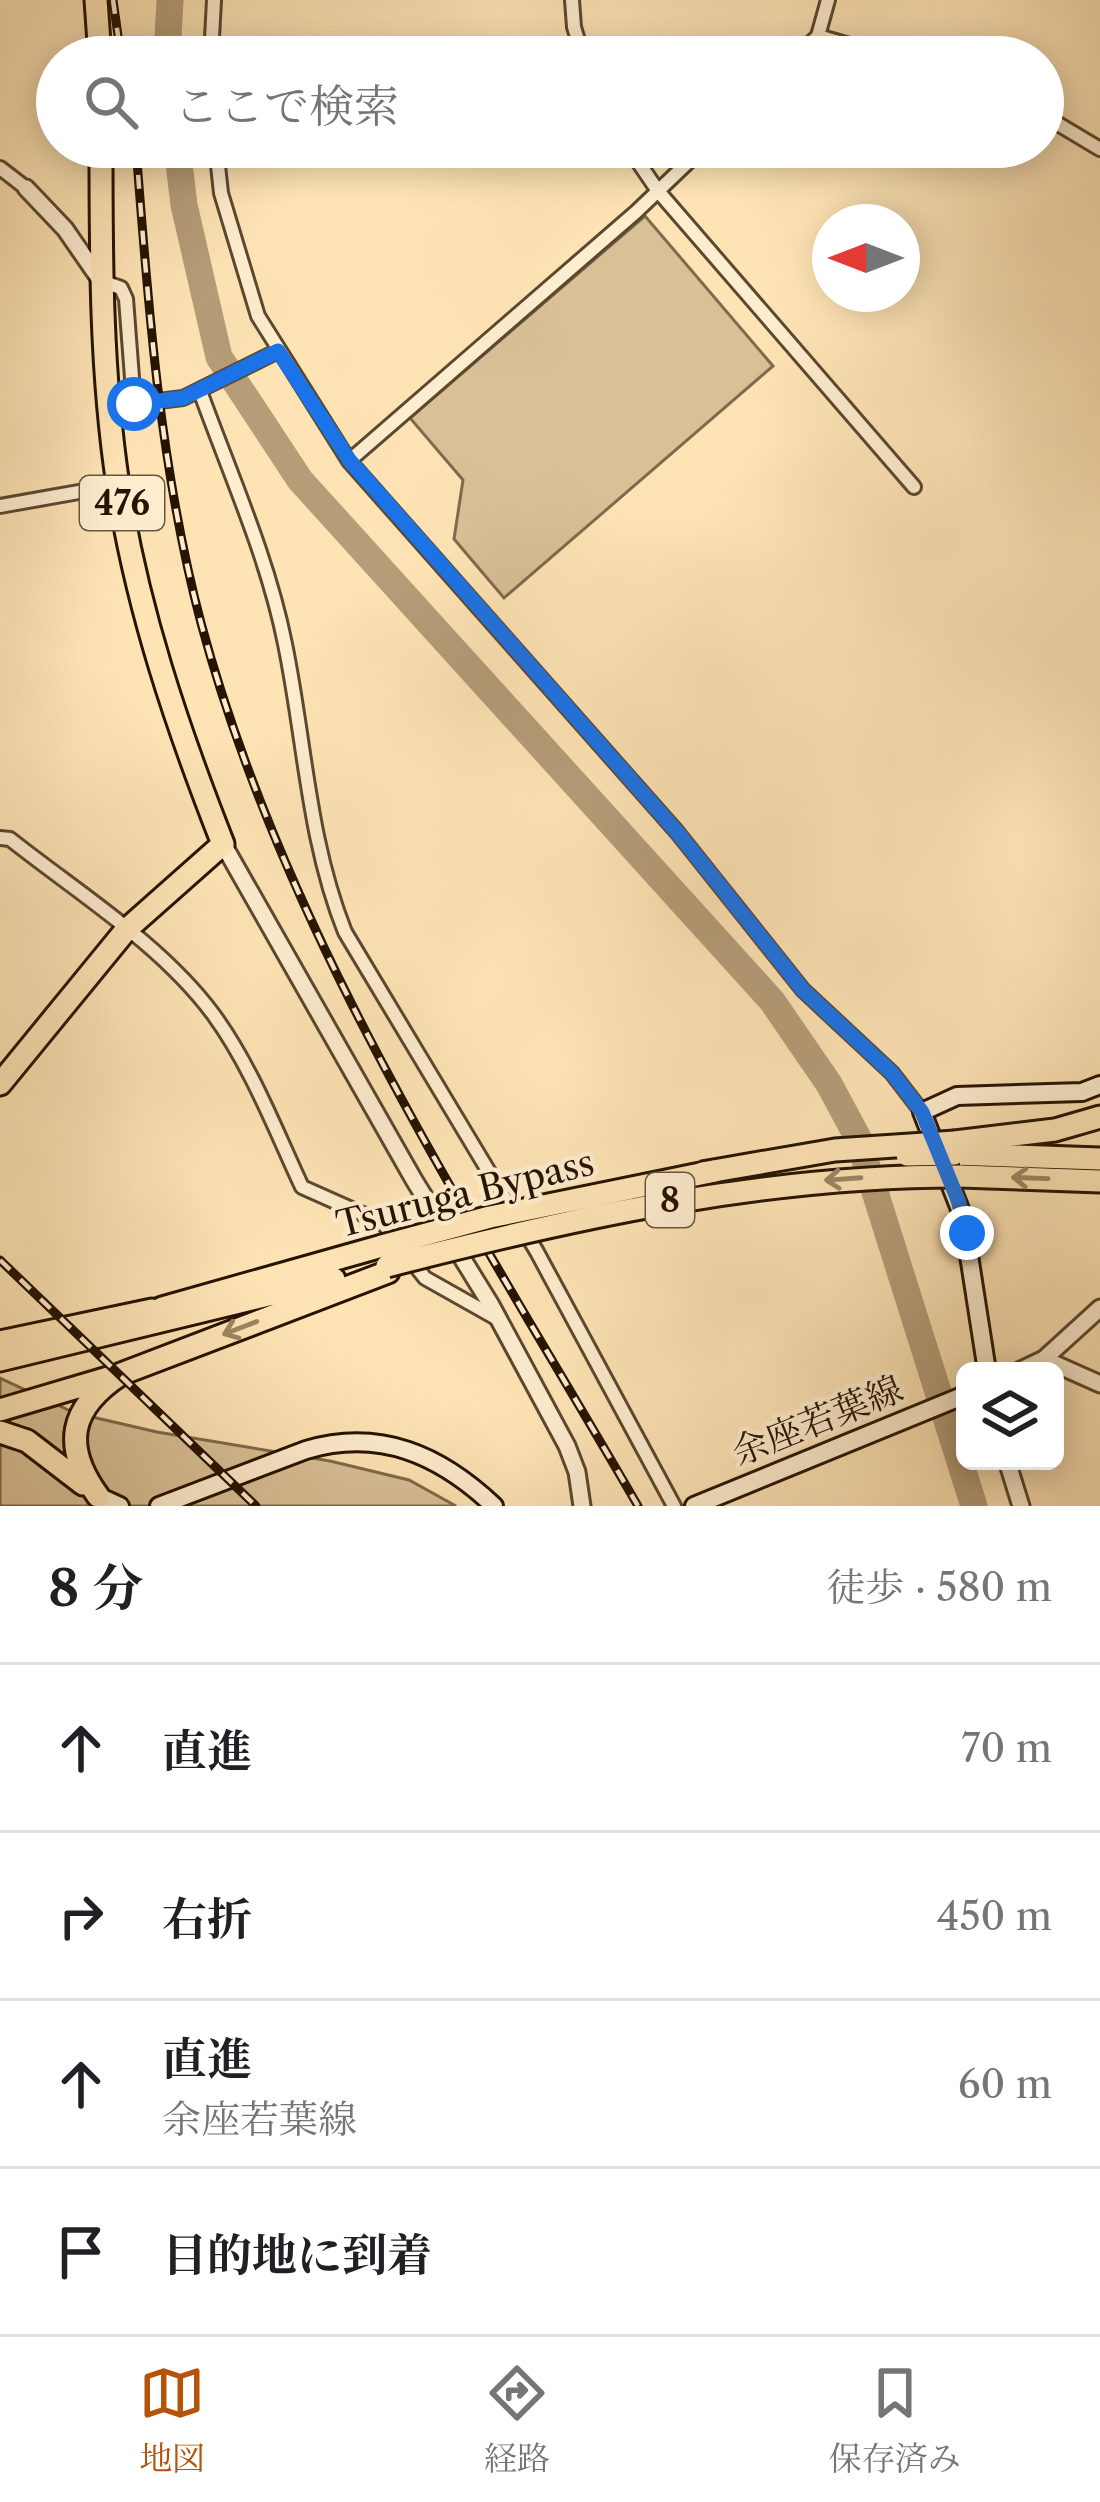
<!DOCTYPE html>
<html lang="ja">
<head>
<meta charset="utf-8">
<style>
	:root { --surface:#fff; --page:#f2f2f2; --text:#202124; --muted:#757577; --line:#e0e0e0; --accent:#b45309 }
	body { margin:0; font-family:"Libre Caslon Text","Noto Serif JP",serif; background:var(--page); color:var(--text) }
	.controls { position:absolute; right:36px; bottom:36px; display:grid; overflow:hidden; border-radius:18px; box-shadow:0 6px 30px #0003 }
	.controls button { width:108px; height:108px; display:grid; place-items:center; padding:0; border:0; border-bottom:3px solid var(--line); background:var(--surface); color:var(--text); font:60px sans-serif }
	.compass { position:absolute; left:812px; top:204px; width:108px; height:108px; border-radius:50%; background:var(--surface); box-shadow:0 6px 30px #0003; rotate:270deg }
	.stop { position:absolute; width:36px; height:36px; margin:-27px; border:9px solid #1a73e8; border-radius:50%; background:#fff }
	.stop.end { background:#1a73e8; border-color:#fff; box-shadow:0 3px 12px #0008 }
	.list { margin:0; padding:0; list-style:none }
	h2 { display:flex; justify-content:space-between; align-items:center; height:156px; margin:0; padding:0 48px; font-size:51px }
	h2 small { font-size:39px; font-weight:400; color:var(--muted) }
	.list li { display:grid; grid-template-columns:78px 1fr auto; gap:36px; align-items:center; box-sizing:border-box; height:168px; padding:0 48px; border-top:3px solid var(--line) }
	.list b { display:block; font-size:45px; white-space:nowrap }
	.list p { margin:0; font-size:39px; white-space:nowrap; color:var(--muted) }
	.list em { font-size:39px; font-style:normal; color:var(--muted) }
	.icon { flex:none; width:66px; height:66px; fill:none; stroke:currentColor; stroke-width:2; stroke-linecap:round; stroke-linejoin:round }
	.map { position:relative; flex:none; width:1100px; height:1506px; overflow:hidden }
	.search { position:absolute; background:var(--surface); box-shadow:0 6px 30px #0003; left:36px; right:36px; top:36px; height:132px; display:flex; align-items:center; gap:30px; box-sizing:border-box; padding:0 42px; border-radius:66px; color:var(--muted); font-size:45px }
	.sheet { height:828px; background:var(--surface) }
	nav { display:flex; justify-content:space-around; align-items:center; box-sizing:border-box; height:168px; border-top:3px solid var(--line); background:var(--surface); font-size:33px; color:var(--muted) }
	nav a { display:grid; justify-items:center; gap:6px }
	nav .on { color:var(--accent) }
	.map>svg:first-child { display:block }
	.green { fill:#d9c097; stroke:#806a4c; stroke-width:3 }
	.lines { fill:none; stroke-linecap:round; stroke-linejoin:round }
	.river { stroke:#b59d78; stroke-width:27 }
	.minor-casing { stroke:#5c472f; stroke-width:18 }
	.tertiary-casing { stroke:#5c472f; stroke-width:21 }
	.secondary-casing { stroke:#261302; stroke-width:22 }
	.trunk-casing { stroke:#261302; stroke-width:27 }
	.motorway-casing { stroke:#261302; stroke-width:27 }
	.minor { stroke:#feedcf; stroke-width:12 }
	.tertiary { stroke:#feedcf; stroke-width:15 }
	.secondary { stroke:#feedcf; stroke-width:16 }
	.trunk { stroke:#fee4b5; stroke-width:21 }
	.motorway { stroke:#fee4b5; stroke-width:21 }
	.rail-casing { stroke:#261302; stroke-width:9 }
	.rail { stroke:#feedcf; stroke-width:4.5; stroke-dasharray:14; stroke-linecap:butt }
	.trunk-bridge-casing { stroke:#261302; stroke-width:27; stroke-linecap:butt }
	.motorway-bridge-casing { stroke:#261302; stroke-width:27; stroke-linecap:butt }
	.trunk-bridge { stroke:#fee4b5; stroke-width:21 }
	.motorway-bridge { stroke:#fee4b5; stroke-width:21 }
	.oneway { stroke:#9d8664 }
	.route { stroke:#1a73e8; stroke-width:15 }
	.labels { text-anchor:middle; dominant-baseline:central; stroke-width:9; stroke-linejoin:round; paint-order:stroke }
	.shield { fill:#feedcf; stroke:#675440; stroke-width:3 }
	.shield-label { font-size:33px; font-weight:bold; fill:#261302 }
	.street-label { font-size:36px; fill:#261302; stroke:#feedcf }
</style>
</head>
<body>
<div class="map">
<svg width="1100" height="1506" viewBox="0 0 1100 1506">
	<rect width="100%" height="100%" fill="#fee4b5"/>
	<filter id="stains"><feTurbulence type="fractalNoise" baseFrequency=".00167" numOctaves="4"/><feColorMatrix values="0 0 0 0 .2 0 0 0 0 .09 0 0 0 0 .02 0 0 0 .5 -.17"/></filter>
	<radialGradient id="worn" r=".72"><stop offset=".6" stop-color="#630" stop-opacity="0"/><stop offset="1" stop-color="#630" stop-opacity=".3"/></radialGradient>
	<!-- green -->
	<path class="green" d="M645 216 773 366 504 598 454 539 463 480 410 418Z
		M0 1378 75 1413 157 1432 330 1461 409 1480 456 1506H0Z"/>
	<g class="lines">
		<!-- river -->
		<path class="river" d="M167 57 170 0
			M177 147 184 205 219 357 300 480 772 1001 829 1084 858 1138 974 1506"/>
		<!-- minor casing -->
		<g class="minor-casing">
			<path id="minor" d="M572 0 574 27 583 57
				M818 36 891 57
				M211 57 214 0
				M796 57 818 36 828 0
				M1043 115 1100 149
				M216 147 221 193 258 316 349 461 677 832 803 990 892 1073 922 1112
				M628 147 658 191 914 487
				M0 168 26 188
				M101 281 121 288 126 299 134 404 183 398 278 351
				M200 391C230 474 268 558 285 644 305 741 308 840 345 932L537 1252 674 1506
				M349 461 636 212 704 147
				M0 506 118 485
				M0 838 10 839C78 893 161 944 213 1014 251 1066 275 1129 302 1187L383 1223 398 1243
				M410 1259 425 1278 496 1318"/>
		</g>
		<!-- tertiary casing -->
		<g class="tertiary-casing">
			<path id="tertiary" d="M26 188 65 229 101 281
				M223 844 414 1180 491 1305 567 1446 577 1472 582 1506
				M1044 1359 1100 1384
				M1019 1371 1044 1359 1100 1308
				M1007 1461 1021 1506"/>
		</g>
		<!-- secondary casing -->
		<g class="secondary-casing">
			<path id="secondary" d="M987 1371 963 1217 922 1112 957 1096 1082 1092 1100 1085
				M98 1496 120 1506
				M159 1506 306 1450C380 1428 440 1455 494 1506
				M694 1506 965 1395"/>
		</g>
		<!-- trunk casing -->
		<g class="trunk-casing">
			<path id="trunk" d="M96 0 100 57
				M0 1084 126 930 223 844C177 727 137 609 118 485 101 373 101 260 101 147
				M954 1154 1100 1159
				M960 1176 1100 1181
				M162 1308 382 1246
				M0 1342 152 1310
				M0 1360 334 1279
				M0 1410 108 1378
				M0 1432 27 1441 83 1484
				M98 1496C62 1446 69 1408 121 1374L388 1272"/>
		</g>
		<!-- motorway casing -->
		<g class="motorway-casing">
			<path id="motorway" d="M955 1142 1055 1130 1100 1117"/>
		</g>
		<!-- minor -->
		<use href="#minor" class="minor"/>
		<!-- tertiary -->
		<use href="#tertiary" class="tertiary"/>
		<!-- secondary -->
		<use href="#secondary" class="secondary"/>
		<!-- trunk -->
		<use href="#trunk" class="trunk"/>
		<!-- motorway -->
		<use href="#motorway" class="motorway"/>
		<!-- rail casing -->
		<g class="rail-casing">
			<path id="rail" d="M113 0 121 57
				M136 147C148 306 160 468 201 623 287 942 474 1223 638 1506
				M0 1260 256 1506"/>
		</g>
		<!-- rail -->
		<use href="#rail" class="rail"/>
		<!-- trunk-bridge casing -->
		<g class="trunk-bridge-casing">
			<path id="trunk-bridge" d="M907 1155 954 1154
				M382 1246 490 1217 715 1171
				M387 1266C576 1217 763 1176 960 1176"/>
		</g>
		<!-- motorway-bridge casing -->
		<g class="motorway-bridge-casing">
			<path id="motorway-bridge" d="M702 1173 835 1150 955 1142"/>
		</g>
		<!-- trunk-bridge -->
		<use href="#trunk-bridge" class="trunk-bridge"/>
		<!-- motorway-bridge -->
		<use href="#motorway-bridge" class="motorway-bridge"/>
	</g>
	<!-- one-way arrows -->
	<defs><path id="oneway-shaft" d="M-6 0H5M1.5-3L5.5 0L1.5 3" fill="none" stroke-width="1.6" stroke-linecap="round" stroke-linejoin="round" transform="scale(3)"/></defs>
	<g class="oneway">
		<use href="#oneway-shaft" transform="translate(1030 1178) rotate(-178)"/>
		<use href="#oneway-shaft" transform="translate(843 1179) rotate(176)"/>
		<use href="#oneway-shaft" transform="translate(240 1328) rotate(159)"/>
	</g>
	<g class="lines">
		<!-- route -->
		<path class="route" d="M134 404 183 398 278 351 350 461 677 832 803 990 892 1073 922 1112 958 1200 967 1233"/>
	</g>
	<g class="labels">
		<!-- shield labels -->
		<g class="shield">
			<rect x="80" y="476" width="84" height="54" rx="9"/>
			<rect x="646" y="1173" width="48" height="54" rx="9"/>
		</g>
		<g class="shield-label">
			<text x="122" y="503">476</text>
			<text x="670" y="1200">8</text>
		</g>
		<!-- street labels -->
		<g class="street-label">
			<text transform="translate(465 1193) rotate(-14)">Tsuruga Bypass</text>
			<text transform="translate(817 1420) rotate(-22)">余座若葉線</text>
		</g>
	</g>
	<rect width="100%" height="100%" filter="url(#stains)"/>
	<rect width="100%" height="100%" fill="url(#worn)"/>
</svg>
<div class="controls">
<button><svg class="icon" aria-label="layers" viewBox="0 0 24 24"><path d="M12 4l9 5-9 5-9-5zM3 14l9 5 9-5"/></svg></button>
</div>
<svg class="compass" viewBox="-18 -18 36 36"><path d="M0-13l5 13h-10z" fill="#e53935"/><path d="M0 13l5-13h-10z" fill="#757577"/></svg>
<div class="stop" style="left:134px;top:404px"></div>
<div class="stop end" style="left:967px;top:1233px"></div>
<div class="search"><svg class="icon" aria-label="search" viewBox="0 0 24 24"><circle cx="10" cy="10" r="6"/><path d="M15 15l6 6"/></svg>ここで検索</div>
</div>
<section class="sheet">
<h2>8 分<small>徒歩 · 580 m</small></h2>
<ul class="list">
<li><svg class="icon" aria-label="ahead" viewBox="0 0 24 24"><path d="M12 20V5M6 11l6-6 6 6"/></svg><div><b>直進</b></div><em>70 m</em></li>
<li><svg class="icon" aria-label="right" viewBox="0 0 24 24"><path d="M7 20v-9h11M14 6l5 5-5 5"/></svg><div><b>右折</b></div><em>450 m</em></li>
<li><svg class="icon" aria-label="ahead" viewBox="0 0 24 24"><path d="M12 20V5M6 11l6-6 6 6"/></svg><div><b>直進</b><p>余座若葉線</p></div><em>60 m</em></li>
<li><svg class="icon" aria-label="arrive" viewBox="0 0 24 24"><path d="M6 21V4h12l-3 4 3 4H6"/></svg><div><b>目的地に到着</b></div></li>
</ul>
</section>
<nav>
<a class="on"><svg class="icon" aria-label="map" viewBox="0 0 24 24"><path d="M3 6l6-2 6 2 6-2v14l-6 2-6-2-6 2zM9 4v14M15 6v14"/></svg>地図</a>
<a><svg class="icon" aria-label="directions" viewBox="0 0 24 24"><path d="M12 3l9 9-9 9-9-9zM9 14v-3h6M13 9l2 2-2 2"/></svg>経路</a>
<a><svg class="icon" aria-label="saved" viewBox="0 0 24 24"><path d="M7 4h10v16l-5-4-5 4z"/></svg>保存済み</a>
</nav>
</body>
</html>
